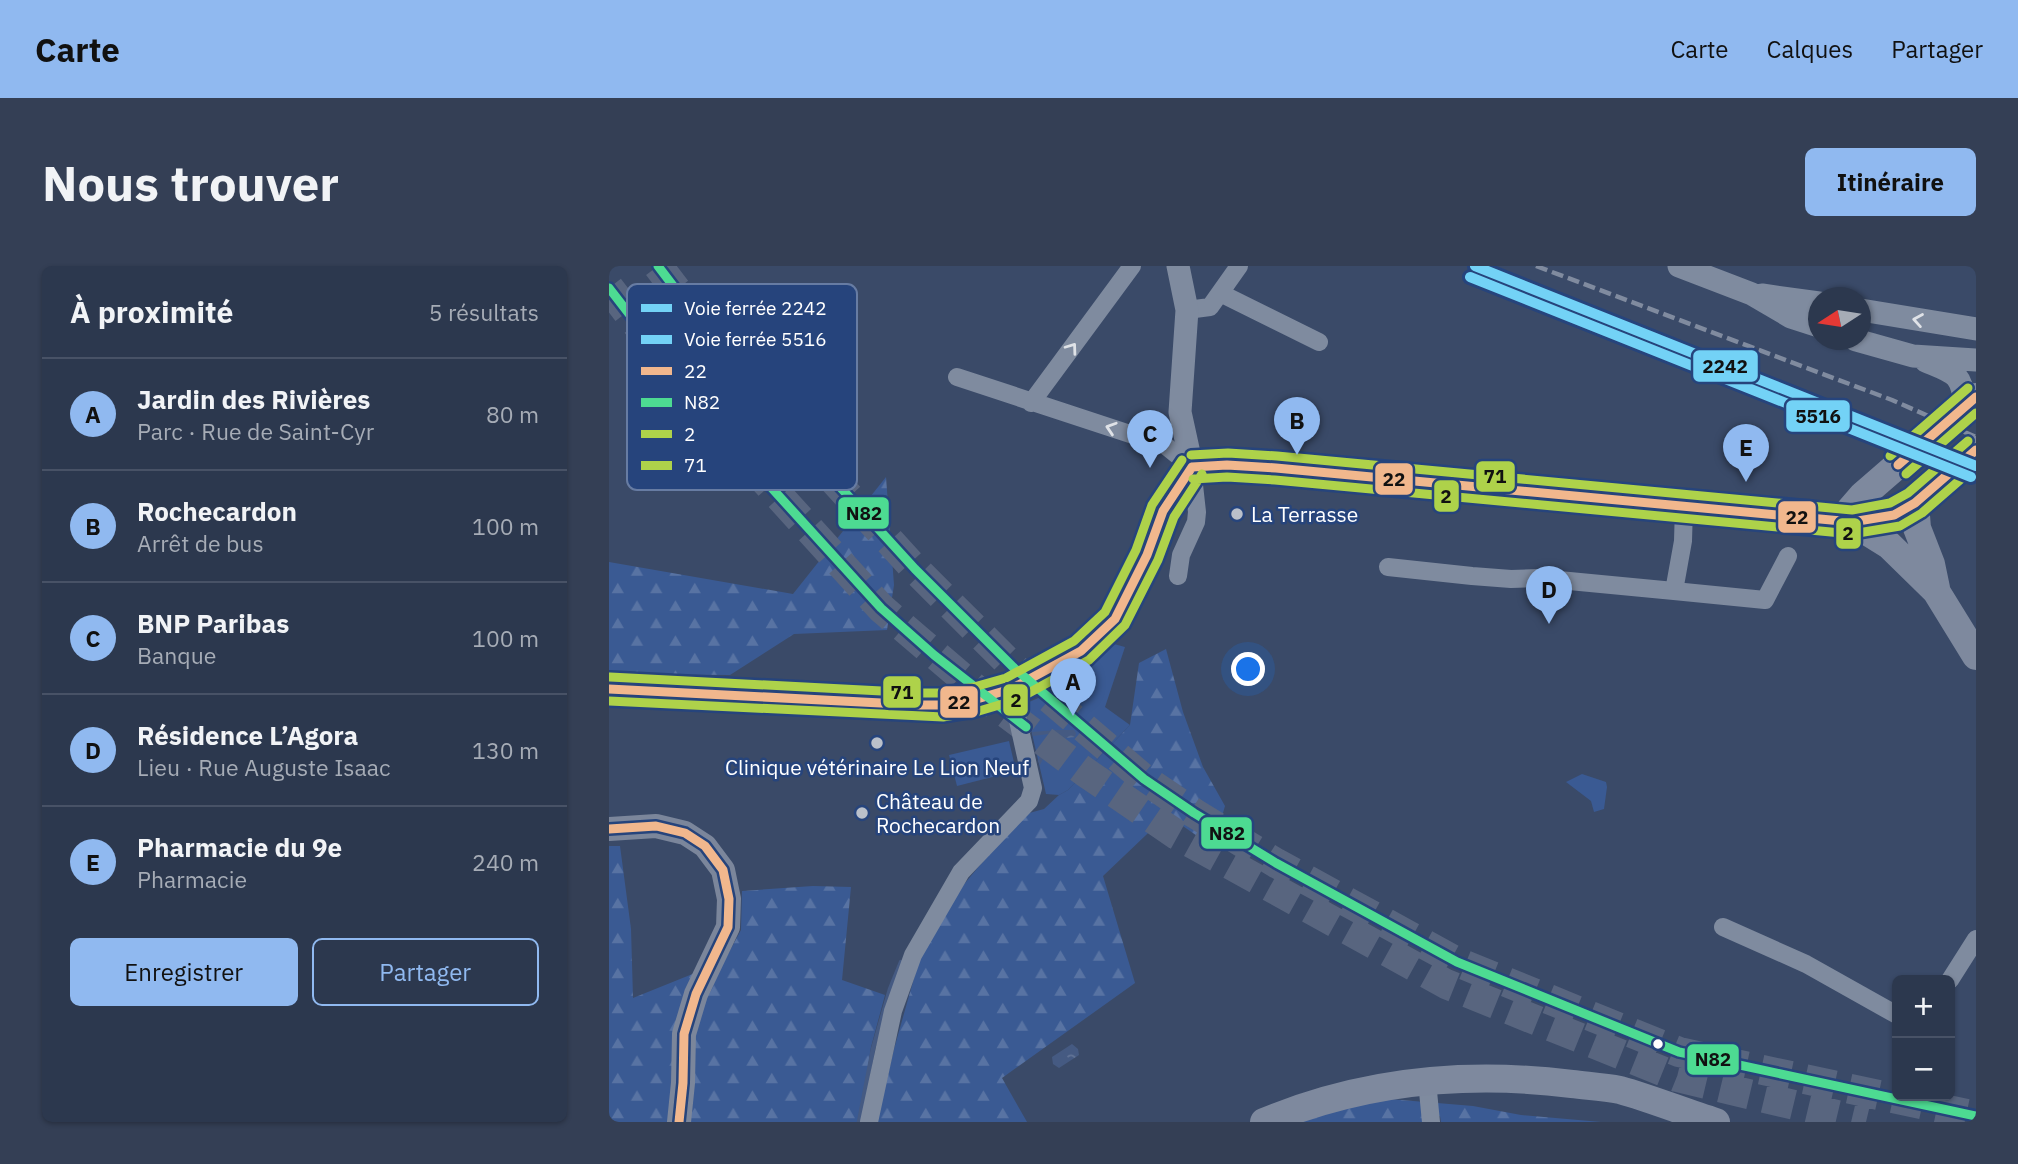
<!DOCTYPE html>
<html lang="fr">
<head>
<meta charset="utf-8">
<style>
	:root { --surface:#2c384e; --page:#343f55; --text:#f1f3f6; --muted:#a6acb6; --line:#485266; --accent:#90b9f0 }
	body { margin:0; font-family:"IBM Plex Sans",sans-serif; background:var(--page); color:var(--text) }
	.controls { position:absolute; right:21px; bottom:21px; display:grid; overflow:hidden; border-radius:10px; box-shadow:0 2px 5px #0004 }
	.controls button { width:63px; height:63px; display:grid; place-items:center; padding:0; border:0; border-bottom:2px solid var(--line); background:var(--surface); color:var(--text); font:35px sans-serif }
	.compass { position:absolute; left:1199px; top:21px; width:63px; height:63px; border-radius:50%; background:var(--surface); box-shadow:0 2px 5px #0004; rotate:258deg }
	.you { position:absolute; left:640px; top:404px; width:24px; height:24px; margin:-18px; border:5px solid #fff; border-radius:50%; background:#1a73e8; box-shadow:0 0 0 10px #1a73e833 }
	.badge { display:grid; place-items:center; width:46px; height:46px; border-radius:50%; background:var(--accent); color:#111; font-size:23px; font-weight:700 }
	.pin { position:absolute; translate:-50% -58px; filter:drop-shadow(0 2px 4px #0008) }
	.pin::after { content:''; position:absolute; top:37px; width:24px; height:21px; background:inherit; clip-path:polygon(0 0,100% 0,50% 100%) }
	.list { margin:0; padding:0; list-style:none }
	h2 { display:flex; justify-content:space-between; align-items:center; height:91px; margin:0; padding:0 28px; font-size:30px }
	h2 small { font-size:23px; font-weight:400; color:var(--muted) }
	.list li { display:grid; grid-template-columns:46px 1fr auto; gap:21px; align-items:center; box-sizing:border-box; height:112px; padding:0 28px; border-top:2px solid var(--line) }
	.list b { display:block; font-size:26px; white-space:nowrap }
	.list p { margin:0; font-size:23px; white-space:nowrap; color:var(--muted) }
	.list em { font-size:23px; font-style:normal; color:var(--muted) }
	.actions { display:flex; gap:14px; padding:21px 28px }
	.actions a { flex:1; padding:16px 0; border:2px solid var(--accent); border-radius:10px; text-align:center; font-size:24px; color:var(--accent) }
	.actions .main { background:var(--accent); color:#111 }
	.map { position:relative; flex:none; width:1367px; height:856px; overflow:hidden; border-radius:10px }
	header { display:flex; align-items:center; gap:42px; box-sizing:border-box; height:98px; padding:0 35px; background:var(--accent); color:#111 }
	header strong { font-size:33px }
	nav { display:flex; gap:38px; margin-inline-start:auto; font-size:24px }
	.intro { display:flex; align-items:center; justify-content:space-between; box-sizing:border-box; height:168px; padding:0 42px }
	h1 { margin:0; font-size:49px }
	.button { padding:18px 32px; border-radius:10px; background:var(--accent); color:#111; font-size:24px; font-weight:700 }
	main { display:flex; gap:42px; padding:0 42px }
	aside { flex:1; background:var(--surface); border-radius:10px; box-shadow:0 2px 5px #0004 }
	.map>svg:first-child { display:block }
	.forest { fill:url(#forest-firs) }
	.park { fill:#3a5a93 }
	.water { fill:url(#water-ripples) }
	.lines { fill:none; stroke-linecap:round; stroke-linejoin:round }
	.stream { stroke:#455a82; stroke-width:4.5 }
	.trunk-tunnel { stroke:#58657f; stroke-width:30; stroke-dasharray:30 15; stroke-linecap:butt }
	.minor { stroke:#7f8b9f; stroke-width:18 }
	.tertiary { stroke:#7f8b9f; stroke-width:23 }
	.secondary { stroke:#7b869b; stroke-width:24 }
	.primary { stroke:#7e899e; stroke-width:28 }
	.rail { stroke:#808b9f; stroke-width:4.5; stroke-dasharray:12 5; stroke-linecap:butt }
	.bus-1-casing { stroke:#26447c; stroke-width:14 }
	.bus-2-casing { stroke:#26447c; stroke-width:14 }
	.bus-3-casing { stroke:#26447c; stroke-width:14 }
	.bus-4-casing { stroke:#26447c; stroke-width:14 }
	.bus-1 { stroke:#f1b78d; stroke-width:9 }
	.bus-2 { stroke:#4ddb92; stroke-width:9 }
	.bus-3 { stroke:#aed24a; stroke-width:9 }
	.bus-4 { stroke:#aed24a; stroke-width:9 }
	.rail-1-casing { stroke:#26447c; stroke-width:16 }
	.rail-2-casing { stroke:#26447c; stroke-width:16 }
	.rail-1 { stroke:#73d2f6; stroke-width:10 }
	.rail-2 { stroke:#73d2f6; stroke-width:10 }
	.oneway { stroke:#dfe2e7 }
	.poi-dot { fill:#bac0ca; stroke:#26447c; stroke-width:2.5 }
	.bus-dot { fill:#fff; stroke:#26447c; stroke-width:2.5 }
	.labels { text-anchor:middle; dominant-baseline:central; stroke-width:5; stroke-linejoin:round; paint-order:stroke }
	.poi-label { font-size:21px; fill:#fff; stroke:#26447c; text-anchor:start }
	.key { fill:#26447c; stroke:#677ca3; stroke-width:2 }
	.key-label { font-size:19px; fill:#fff }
	.line-badge { stroke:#26447c; stroke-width:2.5 }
	.pale-badge-label { font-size:19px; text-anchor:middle; font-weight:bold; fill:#111 }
</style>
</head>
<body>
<header>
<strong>Carte</strong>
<nav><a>Carte</a><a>Calques</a><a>Partager</a></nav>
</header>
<div class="intro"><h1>Nous trouver</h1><a class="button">Itinéraire</a></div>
<main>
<aside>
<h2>À proximité<small>5 résultats</small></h2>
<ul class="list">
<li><span class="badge">A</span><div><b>Jardin des Rivières</b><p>Parc · Rue de Saint-Cyr</p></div><em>80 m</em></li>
<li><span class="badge">B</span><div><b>Rochecardon</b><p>Arrêt de bus</p></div><em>100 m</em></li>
<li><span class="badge">C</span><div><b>BNP Paribas</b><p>Banque</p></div><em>100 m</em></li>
<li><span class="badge">D</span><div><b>Résidence L’Agora</b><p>Lieu · Rue Auguste Isaac</p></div><em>130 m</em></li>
<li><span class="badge">E</span><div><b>Pharmacie du 9e</b><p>Pharmacie</p></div><em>240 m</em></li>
</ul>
<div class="actions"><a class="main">Enregistrer</a><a>Partager</a></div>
</aside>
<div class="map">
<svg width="1367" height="856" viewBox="0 0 1367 856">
	<defs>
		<pattern id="forest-firs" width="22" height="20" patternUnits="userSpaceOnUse" patternTransform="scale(1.75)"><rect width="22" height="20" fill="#3a5a93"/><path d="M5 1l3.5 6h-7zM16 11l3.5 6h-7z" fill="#5873a3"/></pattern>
		<pattern id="water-ripples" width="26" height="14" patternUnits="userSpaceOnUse" patternTransform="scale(1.75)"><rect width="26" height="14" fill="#455a82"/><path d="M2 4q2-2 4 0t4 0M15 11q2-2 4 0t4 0" fill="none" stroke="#617395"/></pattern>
	</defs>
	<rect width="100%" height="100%" fill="#3a4a68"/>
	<!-- forest -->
	<path class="forest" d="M277 211 285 319 278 364 185 368 121 409 0 408V296L184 328Z
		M557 383 574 446 594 501 616 540 604 581 558 549 494 610 526 717 393 812 418 856H268L285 783 311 691 346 629 413 549 435 543 450 529 459 524 521 459 530 397Z
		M0 580H11L22 663 24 732 86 707 105 714 132 664 133 625 204 620 242 621 233 714 276 729 262 781 251 856H0Z
		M768 832 864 840 912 849 992 856H832L831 850 818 856H672Z"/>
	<!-- park -->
	<path class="park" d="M505 378 516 381 496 441 521 459 459 524 450 529 437 528 417 442 420 436C456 422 476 403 505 378Z
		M400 475 407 505 348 520 340 489Z
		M973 508 997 516 998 521 995 543 985 546 982 535 957 516Z"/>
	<!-- water -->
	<path class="water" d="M448 464H465L467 467 466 471 457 472 436 489 431 499 429 495 431 491 451 471 447 467 424 470 423 466Z
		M463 778 469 783 470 789 450 802 444 798 443 791Z"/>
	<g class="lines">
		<!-- stream -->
		<path class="stream" d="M250 856 264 783 281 723 292 696"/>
		<!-- trunk-tunnel -->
		<path class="trunk-tunnel" d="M49 0 148 130 306 303 404 401 535 513 585 547 667 597 848 696 1070 786 1367 850
			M0 22 109 163 272 342 376 431 476 506 568 569 837 718 1068 811 1257 856"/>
		<!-- minor -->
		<path class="minor" d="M611 27 710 76
			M578 44 601 41 630 0
			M348 111 521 168 547 172 583 201 588 246 587 256 572 289 569 310
			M422 137 523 0
			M779 301 863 310 902 313 929 312 1065 325 1074 275 1075 241
			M1065 325 1156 334 1179 290
			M1114 661 1197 698 1288 749
			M1341 714 1367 673
			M818 815 822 856
			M260 856 284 745 304 689 352 606 420 535 424 522 402 423"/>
		<!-- tertiary -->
		<path class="tertiary" d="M569 0 578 44 571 146 583 201
			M1070 0 1143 28 1182 51 1210 60
			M1153 29 1210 37
			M1252 44 1367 63
			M1247 74 1304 90 1367 94
			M1317 95C1346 107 1353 107 1356 140"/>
		<!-- secondary -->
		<path class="secondary" d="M0 423 311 439H334L368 433 402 423 472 385 506 353 538 289 554 245 583 201 618 199 667 202 1243 256 1285 249 1306 237
			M0 563 47 560 76 567 96 580 114 604 120 633 119 661 87 728 75 768 74 817 70 856"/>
		<!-- primary -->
		<path class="primary" d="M1367 131 1254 229 1241 244 1243 256 1280 279 1327 325 1367 390
			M1327 322 1322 298 1308 262 1306 237 1367 184
			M655 856C753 815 859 805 963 818 979 820 995 821 1011 824 1043 833 1075 846 1107 856"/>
		<!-- rail -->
		<path class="rail" d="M927 0 1283 134 1367 171"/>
		<!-- bus-1 casing -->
		<g class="bus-1-casing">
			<path id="bus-1" d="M1289 199 1367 131
				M583 201 618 199 667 202 1243 256 1285 249 1306 237 1367 184
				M0 423 311 439H334L368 433 402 423 472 385 506 353 538 289 554 245 583 201
				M0 563 47 560 76 567 96 580 114 604 120 633 119 661 87 728 75 768 74 817 70 856"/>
		</g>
		<!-- bus-2 casing -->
		<g class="bus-2-casing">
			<path id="bus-2" d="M49 0 148 130 306 303 404 401 535 513 585 547 667 597 848 696 1070 786 1367 850
				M0 22 109 163 272 342 325 389 417 461"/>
		</g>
		<!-- bus-3 casing -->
		<g class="bus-3-casing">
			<path id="bus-3" d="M1297 208 1367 147
				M584 213 618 211 666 214 1243 268 1291 260 1313 247 1367 200
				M0 435 334 451 370 445 407 434 480 394 516 359 549 294 565 251 593 208"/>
		</g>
		<!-- bus-4 casing -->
		<g class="bus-4-casing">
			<path id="bus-4" d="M582 189 619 187 668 190 1243 244 1281 237 1299 227 1359 175
				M1281 190 1359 122
				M1 411 311 427H333L365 421 397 412 465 375 496 346 527 284 543 239 573 194"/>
		</g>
		<!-- bus-1 -->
		<use href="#bus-1" class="bus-1"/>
		<!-- bus-2 -->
		<use href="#bus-2" class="bus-2"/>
		<!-- bus-3 -->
		<use href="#bus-3" class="bus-3"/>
		<!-- bus-4 -->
		<use href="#bus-4" class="bus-4"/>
		<!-- rail-1 casing -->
		<g class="rail-1-casing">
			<path id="rail-1" d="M866 0 1367 200"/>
		</g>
		<!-- rail-2 casing -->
		<g class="rail-2-casing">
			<path id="rail-2" d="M861 11 1362 211"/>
		</g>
		<!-- rail-1 -->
		<use href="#rail-1" class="rail-1"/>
		<!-- rail-2 -->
		<use href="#rail-2" class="rail-2"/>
	</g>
	<!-- one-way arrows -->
	<defs><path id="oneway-chevron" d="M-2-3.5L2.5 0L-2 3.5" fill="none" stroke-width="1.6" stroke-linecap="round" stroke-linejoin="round" transform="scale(1.75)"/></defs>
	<g class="oneway">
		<use href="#oneway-chevron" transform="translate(1309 54) rotate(-170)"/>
		<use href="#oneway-chevron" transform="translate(463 82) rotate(-54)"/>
		<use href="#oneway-chevron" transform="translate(502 162) rotate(-162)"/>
	</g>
	<!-- markers -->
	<g class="poi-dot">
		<circle cx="628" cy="248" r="7"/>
		<circle cx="268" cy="477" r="7"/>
		<circle cx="253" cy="547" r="7"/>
	</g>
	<circle class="bus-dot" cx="1049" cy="778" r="6"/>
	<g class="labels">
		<!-- poi labels -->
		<g class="poi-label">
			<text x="642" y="248">La Terrasse</text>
			<text x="268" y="501" text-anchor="middle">Clinique vétérinaire Le Lion Neuf</text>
			<text x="267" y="535">Château de<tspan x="267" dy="24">Rochecardon</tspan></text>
		</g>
	</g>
	<!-- legend -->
	<rect x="18" y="18" width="230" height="206" rx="10" class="key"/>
	<rect x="32" y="38" width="31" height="8" fill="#73d2f6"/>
	<rect x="32" y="69" width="31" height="9" fill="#73d2f6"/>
	<rect x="32" y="101" width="31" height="8" fill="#f1b78d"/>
	<rect x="32" y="132" width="31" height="9" fill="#4ddb92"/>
	<rect x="32" y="164" width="31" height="8" fill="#aed24a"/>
	<rect x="32" y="195" width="31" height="9" fill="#aed24a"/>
	<g class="key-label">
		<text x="75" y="49">Voie ferrée 2242</text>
		<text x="75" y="80">Voie ferrée 5516</text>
		<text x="75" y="112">22</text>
		<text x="75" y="143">N82</text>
		<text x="75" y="175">2</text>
		<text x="75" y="206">71</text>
	</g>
	<g class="line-badge">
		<rect x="1083" y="83" width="67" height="34" rx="7" fill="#73d2f6"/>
		<rect x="1176" y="133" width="66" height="34" rx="7" fill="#73d2f6"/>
		<rect x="866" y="194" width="41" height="33" rx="7" fill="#aed24a"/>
		<rect x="765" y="196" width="40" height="34" rx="7" fill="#f1b78d"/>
		<rect x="824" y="213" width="27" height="34" rx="7" fill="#aed24a"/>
		<rect x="228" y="230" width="53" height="34" rx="7" fill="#4ddb92"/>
		<rect x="1168" y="234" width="40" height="34" rx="7" fill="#f1b78d"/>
		<rect x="1226" y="251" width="27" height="33" rx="7" fill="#aed24a"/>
		<rect x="273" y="409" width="40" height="34" rx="7" fill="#aed24a"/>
		<rect x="393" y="417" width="27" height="34" rx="7" fill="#aed24a"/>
		<rect x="330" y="419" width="40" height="34" rx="7" fill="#f1b78d"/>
		<rect x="591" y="550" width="53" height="34" rx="7" fill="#4ddb92"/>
		<rect x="1077" y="777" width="54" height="33" rx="7" fill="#4ddb92"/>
	</g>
	<g class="pale-badge-label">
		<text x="1116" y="107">2242</text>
		<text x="1209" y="157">5516</text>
		<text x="886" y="217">71</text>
		<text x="785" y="220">22</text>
		<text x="837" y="237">2</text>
		<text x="255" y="254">N82</text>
		<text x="1188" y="258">22</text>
		<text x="1239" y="274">2</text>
		<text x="293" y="433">71</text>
		<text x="407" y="441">2</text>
		<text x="350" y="443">22</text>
		<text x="618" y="574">N82</text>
		<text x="1104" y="800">N82</text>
	</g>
</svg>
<div class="controls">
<button>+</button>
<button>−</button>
</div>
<svg class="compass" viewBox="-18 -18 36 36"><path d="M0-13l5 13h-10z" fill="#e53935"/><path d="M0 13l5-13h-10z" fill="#a6acb6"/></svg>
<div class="you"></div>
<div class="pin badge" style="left:464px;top:450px">A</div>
<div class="pin badge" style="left:688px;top:189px">B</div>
<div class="pin badge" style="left:541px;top:202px">C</div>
<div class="pin badge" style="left:940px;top:358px">D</div>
<div class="pin badge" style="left:1137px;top:216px">E</div>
</div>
</main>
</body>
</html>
